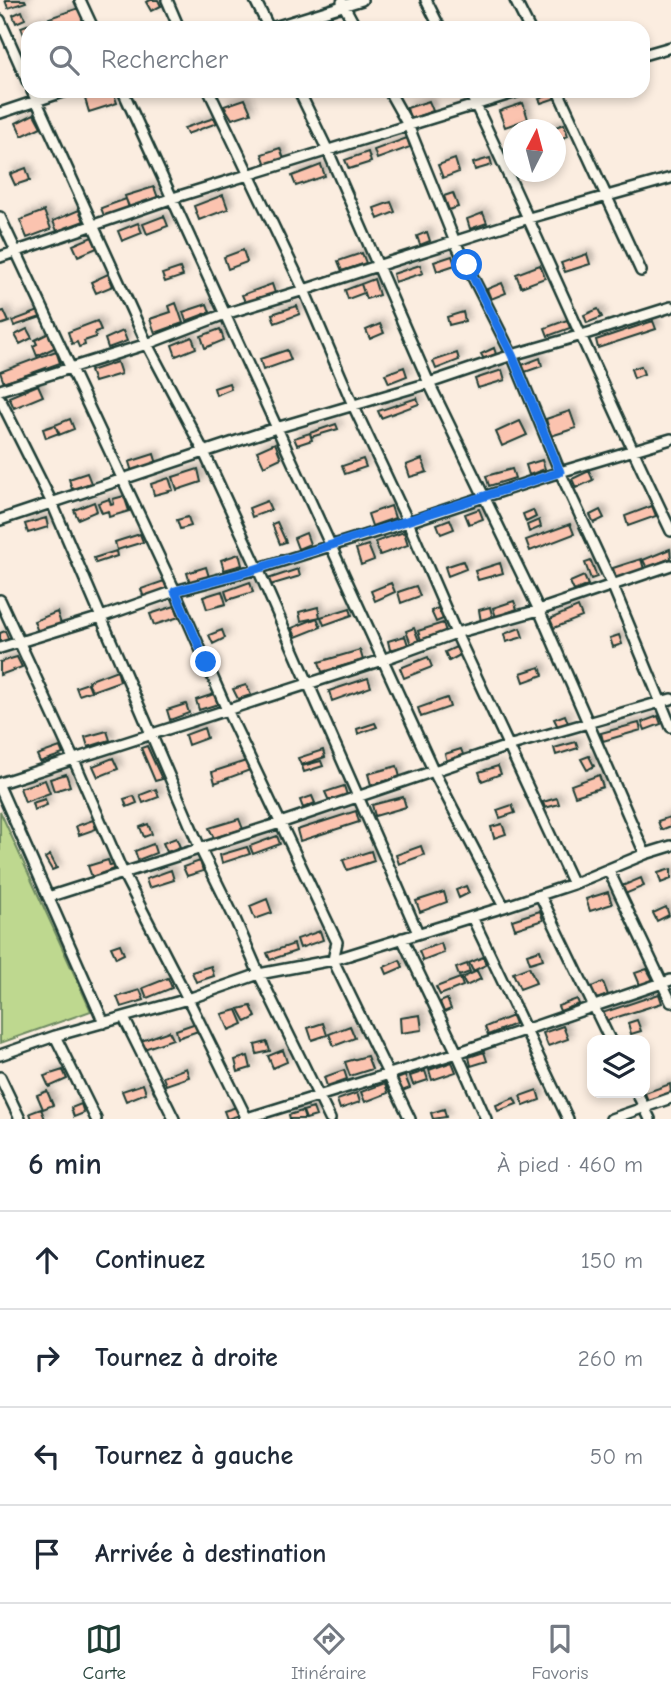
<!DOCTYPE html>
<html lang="fr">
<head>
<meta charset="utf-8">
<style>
	:root { --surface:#fff; --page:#f6f6f7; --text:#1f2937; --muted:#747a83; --line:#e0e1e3; --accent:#1f3d34 }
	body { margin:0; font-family:"Comic Neue",sans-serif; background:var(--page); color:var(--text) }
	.controls { position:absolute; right:21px; bottom:21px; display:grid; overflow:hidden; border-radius:14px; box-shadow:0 4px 10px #0003 }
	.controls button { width:63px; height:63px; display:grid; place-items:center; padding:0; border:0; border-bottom:2px solid var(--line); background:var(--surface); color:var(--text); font:35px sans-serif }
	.compass { position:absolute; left:503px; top:119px; width:63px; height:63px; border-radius:50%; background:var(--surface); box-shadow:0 4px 10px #0003; rotate:6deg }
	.stop { position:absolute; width:21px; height:21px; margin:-16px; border:5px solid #1a73e8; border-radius:50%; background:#fff }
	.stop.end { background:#1a73e8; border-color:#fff; box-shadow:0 2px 7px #0008 }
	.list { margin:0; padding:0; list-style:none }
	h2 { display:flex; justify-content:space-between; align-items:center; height:91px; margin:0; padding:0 28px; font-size:30px }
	h2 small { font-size:23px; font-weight:400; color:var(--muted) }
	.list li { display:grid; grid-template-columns:46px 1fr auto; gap:21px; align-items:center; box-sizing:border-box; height:98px; padding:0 28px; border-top:2px solid var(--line) }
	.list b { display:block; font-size:26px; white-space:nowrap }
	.list em { font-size:23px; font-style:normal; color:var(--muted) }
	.icon { flex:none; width:38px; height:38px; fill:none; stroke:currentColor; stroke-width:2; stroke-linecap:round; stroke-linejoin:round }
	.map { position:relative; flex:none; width:671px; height:1119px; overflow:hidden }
	.search { position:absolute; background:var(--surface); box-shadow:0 4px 10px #0003; left:21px; right:21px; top:21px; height:77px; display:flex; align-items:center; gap:18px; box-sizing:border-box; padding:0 24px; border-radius:21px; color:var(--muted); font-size:26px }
	.sheet { height:483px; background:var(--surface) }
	nav { display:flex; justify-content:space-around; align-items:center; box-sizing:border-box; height:98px; border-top:2px solid var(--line); background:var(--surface); font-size:19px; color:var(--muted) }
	nav a { display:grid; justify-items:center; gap:4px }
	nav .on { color:var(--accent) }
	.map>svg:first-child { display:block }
	.green { fill:#bed88f; stroke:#6e8a62; stroke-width:2 }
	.building { fill:#fbc3af; stroke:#1f3d34; stroke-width:2; filter:url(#shadow) }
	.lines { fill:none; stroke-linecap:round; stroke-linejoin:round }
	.minor-casing { stroke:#1f3d34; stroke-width:14 }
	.minor { stroke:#fbf7ec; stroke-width:9 }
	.route { stroke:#1a73e8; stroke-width:9 }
</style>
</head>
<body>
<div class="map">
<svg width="671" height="1119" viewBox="0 0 671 1119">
	<defs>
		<filter id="shadow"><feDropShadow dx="4" dy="-4" stdDeviation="3.5" flood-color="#0004"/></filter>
	</defs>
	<rect width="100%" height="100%" fill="#fbede0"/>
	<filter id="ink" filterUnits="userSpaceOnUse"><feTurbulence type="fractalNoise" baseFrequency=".0143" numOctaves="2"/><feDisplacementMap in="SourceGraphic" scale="14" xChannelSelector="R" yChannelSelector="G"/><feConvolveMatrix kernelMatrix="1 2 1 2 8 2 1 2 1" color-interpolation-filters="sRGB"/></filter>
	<g filter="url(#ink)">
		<!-- green -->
		<path class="green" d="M0 811 91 1011 0 1043Z"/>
		<!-- building -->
		<path class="building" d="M5 0H25L26 2 8 8Z
			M151 0H158L161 6 151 11 146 2Z
			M79 8 83 21 62 28H53L49 18Z
			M22 11 25 19 16 23 13 15Z
			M41 20 44 28H28V36L25 37 21 27Z
			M111 91H113L117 103 89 112 85 99Z
			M554 93 556 98 541 103 539 99Z
			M245 99 251 113 232 119 224 106Z
			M429 101 433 111 410 119 407 108Z
			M523 103 528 119 505 127 499 111Z
			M34 114 41 127 22 136 16 123Z
			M214 118 217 123 187 134 184 128Z
			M564 124 568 136 556 140V130H547Z
			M407 138 410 147 377 159 374 150Z
			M280 148 284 159 266 165 262 154Z
			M368 152 371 162 349 169 345 160Z
			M490 158 492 165 475 170 473 163Z
			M455 159 459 172 443 178 438 165Z
			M321 165 325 176 296 186 292 176Z
			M26 168 30 180 15 185 10 174Z
			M154 187 158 198 129 208 125 196Z
			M453 193 458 207 449 210 444 196Z
			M223 195 228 209 199 220 194 206Z
			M126 199 130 209 105 218 101 208Z
			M391 202 395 212 378 219 374 208Z
			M79 210 84 221 57 231 53 221Z
			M44 211 51 229 27 238 20 220Z
			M483 213 487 223 470 229 467 219Z
			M164 216 168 226 147 234 143 224Z
			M138 223 142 233 122 241 118 231Z
			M427 232 430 241 420 245 417 236Z
			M92 237 97 248 78 256 73 245Z
			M243 250 247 262 228 269 224 257Z
			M362 253 366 263 342 271 338 261Z
			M587 254 590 264 565 272 561 263Z
			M452 256 455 265 437 271 434 262Z
			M420 265 423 273 395 282 393 274Z
			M540 265 545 278 521 287 516 274Z
			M180 268 183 276 165 282 162 274Z
			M108 274 113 286 96 293 91 282Z
			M374 279 379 295 366 299 361 284Z
			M502 283 506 293 491 299 487 289Z
			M272 284 275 293 246 304 242 295Z
			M361 284 364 293 348 299 345 290Z
			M176 303 183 323 155 333 150 319 171 312 169 306Z
			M207 304 210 312 186 321 183 312Z
			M297 306 300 314 275 323 272 314Z
			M598 309 602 317 587 323 584 315Z
			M4 311 9 322 0 325V312Z
			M39 311 41 317 14 326 12 321Z
			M463 312 465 321 449 325 447 317Z
			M567 320 570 328 548 336 545 328Z
			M97 321 101 330 95 332 96 337 84 341 85 345 79 347 77 342 72 344 68 332Z
			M653 321 656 329 598 348 596 340Z
			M380 324 384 333 370 339 366 330Z
			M27 329 32 338 20 344 15 335Z
			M220 329 224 340 205 348 201 336Z
			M123 331 127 341 108 348 105 339Z
			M49 333 56 347 37 356 33 346 37 344 35 340Z
			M192 337 196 348 176 356 172 345Z
			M494 348 496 354 484 359 481 354Z
			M287 350 291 360 263 370 260 359Z
			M56 351 60 363 4 383 0 372Z
			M457 353 459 360 436 369 433 361Z
			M540 358 542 366 525 372 522 365Z
			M117 362 121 374 94 382 90 371Z
			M641 366 644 374 634 378 631 369Z
			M404 367 407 376 389 383 385 374Z
			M502 370 505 380 478 388 475 379Z
			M229 383 231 389 216 395 214 388Z
			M38 385 43 396 14 408 9 397Z
			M417 398 419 404 381 418 378 411Z
			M570 411 576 428 551 436 546 419Z
			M70 419 74 429 59 435 55 425Z
			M520 421 527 435 502 446 496 432Z
			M336 424 338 429 311 437 310 433Z
			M55 425 59 433 46 438 43 429Z
			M310 433 312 440 297 445 294 438Z
			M275 443 281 458 264 466 257 451Z
			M154 454 157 464 132 472 129 462Z
			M363 459 366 467 345 474 342 466Z
			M422 459 427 472 410 477 406 465Z
			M542 460 545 469 529 475 526 465Z
			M198 469 201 482 177 490 173 477Z
			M512 469 515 478 489 486 486 476Z
			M589 471 593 480 576 488 572 479Z
			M87 473 91 483 72 489 69 479Z
			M169 478 173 490 154 495 151 484Z
			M124 496 129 511 109 517 108 511 102 513 98 503 109 499 111 505 114 504 113 499Z
			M267 501 271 510 252 517 249 508Z
			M94 502 97 511 78 519 74 510Z
			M391 506 395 518 372 526 368 514Z
			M652 506 656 516 628 526 625 516Z
			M479 509 483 519 469 524 465 514Z
			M533 510 536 517 526 522 523 514Z
			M600 510 604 518 594 523 590 515Z
			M188 517 191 526 180 529 177 520Z
			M46 518 48 527 28 533 25 524Z
			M450 519 454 529 441 534 437 524Z
			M539 520 541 527 529 532 527 525Z
			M277 522 286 542 280 544 272 524Z
			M570 524 574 534 530 551 526 540Z
			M404 532 408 545 380 555 375 542Z
			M306 533 310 544 298 549 294 538Z
			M140 534 143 542 117 550 115 542Z
			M368 545 374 560 361 565 356 549Z
			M670 549 671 558 647 568 643 560Z
			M116 551 117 556 96 563 94 558Z
			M239 554 242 565 224 570 221 560Z
			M641 559 644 569 616 578 613 568Z
			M463 561 466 569 448 576 445 567Z
			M591 561 597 577 591 579 585 563Z
			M500 563 503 573 478 580 475 571Z
			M206 567 209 577 190 583 187 573Z
			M298 569 300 576 270 585 268 579Z
			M584 576 588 585 574 591 570 582Z
			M164 581 167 590 144 598 141 589Z
			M250 582 253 592 228 600 225 591Z
			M391 583 395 592 375 601 371 591Z
			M416 586 420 596 401 603 398 592Z
			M222 591 226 604 207 609 203 597Z
			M514 601 517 609 496 617 493 608Z
			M175 606 179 617 154 625 150 614Z
			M318 607 320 617 301 621 299 612Z
			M490 607 493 619 481 622 479 610Z
			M578 607 582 617 554 628 550 619Z
			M350 608 352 615 324 625 321 617Z
			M438 608 443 619 436 622 431 611Z
			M57 612 61 624 38 632 34 621Z
			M317 618 321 627 296 637 292 628Z
			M443 623 446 632 421 640 418 631Z
			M414 628 419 641 411 644 406 631Z
			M520 628 523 637 506 642 504 634Z
			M222 630 225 638 213 644 209 635Z
			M5 631 9 641 0 644V633Z
			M619 635 622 644 613 647 610 638Z
			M405 636 408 645 390 650 388 641Z
			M456 647 460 655 449 661 445 652Z
			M360 650 363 660 322 672 319 662Z
			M17 657 22 667 0 675V662Z
			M428 657 432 667 404 678 400 668Z
			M540 667 543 675 524 682 521 673Z
			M117 670 120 681 92 691 88 681Z
			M368 678 371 687 332 701 329 691Z
			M88 683 91 691 79 695 76 687Z
			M246 685 251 695 238 699 233 689Z
			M214 694 218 704 199 710 196 700Z
			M447 698 450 707 421 717 418 708Z
			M186 704 189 713 170 720 167 710Z
			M565 715 568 723 558 727 554 719Z
			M658 716 661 724 645 730 642 722Z
			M375 723 377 727 358 734 357 729Z
			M639 723 641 730 603 741 601 733Z
			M204 728 207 738 188 745 185 735Z
			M107 731 110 740 88 747 85 737Z
			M576 742 578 748 556 755 554 748Z
			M147 746 162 779 155 781 141 748Z
			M60 747 63 754 40 762 37 755Z
			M461 749 464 757 447 762 445 754Z
			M323 750 325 757 301 765 298 758Z
			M589 756 594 766 587 770 581 759Z
			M113 758 118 769 98 777 93 766Z
			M246 761 250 770 215 783 212 772Z
			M321 761 323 766 304 772 302 766Z
			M397 766 400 777 371 785 368 774Z
			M498 766 501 774 482 781 479 772Z
			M66 774 70 786 54 791 50 779Z
			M599 775 603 787 575 796 571 785Z
			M45 780 50 793 25 802 20 788Z
			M344 786 347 795 329 801 325 792Z
			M156 789 159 797 143 803 140 795Z
			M134 796 137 803 127 807 124 799Z
			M312 796 315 803 303 808 300 800Z
			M403 797 406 807 375 816 372 805Z
			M557 798 559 804 545 808 543 802Z
			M45 799 47 805 34 810 32 803Z
			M512 805 515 813 500 818 497 810Z
			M356 811 359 822 300 841 297 830Z
			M670 817 671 826 661 830 658 821Z
			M239 819 243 829 214 838 209 828Z
			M93 820 96 829 79 835 76 826Z
			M148 824 152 834 144 837 140 827Z
			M502 824 506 834 494 838 491 827Z
			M277 836 280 844 253 854 250 846Z
			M176 838 180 847 167 852 163 843Z
			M153 844 156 853 138 860 135 851Z
			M421 846 424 855 399 864 396 855Z
			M247 847 250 854 222 863 220 855Z
			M371 851 374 861 347 870 343 860Z
			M50 855 57 868 52 870 45 858Z
			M108 860 110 866 114 865 116 868 92 877 88 866Z
			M200 861 203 871 187 876 183 867Z
			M671 869V879L661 883 658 873Z
			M171 870 174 880 149 888 146 879Z
			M641 878 644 886 625 894 622 886Z
			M466 886 469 893 459 898 456 890Z
			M444 892 447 902 420 912 416 901Z
			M608 892 612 904 590 911 586 899Z
			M267 899 272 913 255 919 250 906Z
			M666 907 669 915 657 921 653 913Z
			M540 911 543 920 515 929 512 920Z
			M320 931 323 940 300 948 297 939Z
			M441 943 444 953 423 961 419 951Z
			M120 944 124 954 116 958 111 947Z
			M294 944 296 951 270 960 267 953Z
			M540 950 543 959 530 963 527 954Z
			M483 957 486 965 473 971 469 963Z
			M400 960 403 967 387 974 384 967Z
			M467 964 470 972 459 976 456 968Z
			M211 966 214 976 196 982 192 972Z
			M529 967 536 983 520 989 513 973Z
			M647 969 653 980 640 985 635 973Z
			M477 971 481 979 466 986 462 978Z
			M168 978 172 988 147 998 143 988Z
			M460 978 463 986 440 995 436 987Z
			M603 982 608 995 594 1000 589 988Z
			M140 990 144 1000 121 1007 117 997Z
			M659 994 662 1003 605 1021 602 1013Z
			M447 999 451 1009 444 1012 440 1002Z
			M577 999 579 1004 560 1011 558 1006Z
			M251 1006 256 1017 246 1022 239 1009Z
			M237 1010 243 1024 229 1030 222 1014Z
			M420 1015 422 1030 401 1033 400 1018Z
			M512 1016 515 1024 488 1035 485 1027Z
			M637 1020 641 1031 631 1034 628 1023Z
			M199 1022 201 1030 178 1038 176 1030Z
			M323 1023 327 1035 312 1040 308 1028Z
			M350 1026 355 1038 334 1046 329 1034Z
			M563 1026 568 1039 548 1046 543 1033Z
			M169 1031 173 1039 144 1049 141 1041Z
			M267 1042 270 1051 257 1054 255 1045Z
			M283 1050 287 1062 273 1068 268 1056Z
			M484 1052 487 1061 471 1066 469 1057Z
			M248 1056 251 1068 238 1072 235 1060Z
			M367 1056 372 1069 350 1076 345 1062Z
			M452 1062 456 1072 432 1080 429 1070Z
			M186 1068 189 1077 166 1085 163 1077Z
			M63 1070 67 1079 49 1087 44 1076Z
			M344 1070 347 1079 327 1086 324 1077Z
			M425 1071 428 1080 413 1085 410 1076Z
			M405 1076 410 1088 402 1091 397 1079Z
			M385 1083 388 1093 365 1102 361 1092Z
			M143 1084 146 1093 126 1101 122 1091Z
			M670 1084 671 1093 648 1101 645 1093Z
			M537 1090 540 1100 524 1106 520 1096Z
			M47 1091 53 1105 43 1109 37 1095Z
			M357 1093 360 1102 340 1109 337 1100Z
			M514 1098 517 1104 498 1111 496 1105Z
			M81 1104 84 1113 74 1117 71 1108Z
			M237 1107 240 1115 227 1119 224 1111Z
			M313 1108 316 1116 306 1119 303 1111Z
			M41 1109 45 1119H32L30 1113Z
			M444 1109 446 1117 433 1119 431 1113Z
			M302 1111 305 1119H290L289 1115Z"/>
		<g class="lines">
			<!-- minor casing -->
			<g class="minor-casing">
				<path id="minor" d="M80 0 93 28
					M167 0 179 28
					M255 0 269 28
					M426 0 440 28
					M515 0 529 28
					M342 2 356 28
					M0 20 28 83
					M271 28 362 0
					M643 55 671 47
					M32 91 147 344 204 452 258 569 418 933
					M123 91 435 774 504 907
					M209 91 304 290 353 405 408 522 456 633 573 884
					M299 91 328 151 429 383 539 610 645 854
					M389 91 408 125 455 242 512 355 560 472 612 584 671 727
					M469 91C539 237 601 386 671 531
					M558 91 641 271
					M0 113 66 91
					M0 217 175 591 227 710 337 942 333 960 410 1119
					M0 257 173 198 520 91
					M0 390 147 344 225 314 304 290 377 266 529 218 671 178
					M0 399 52 503 200 848 235 919 259 974 330 1119
					M0 520 276 428 429 383 512 355 582 335 671 307
					M0 600 77 767 123 873 188 999 247 1119
					M0 648 101 617 175 591 253 570 408 522 560 472 671 439
					M0 783 382 660 456 633 539 610 671 565
					M0 788 104 1023
					M608 869 671 1002
					M540 895 610 1040
					M48 897 280 823 508 746 671 699
					M472 917 568 1119
					M402 938 457 1053 486 1119
					M124 1018 174 1119
					M55 1036 96 1119
					M0 1055 55 1036 188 999 259 974 333 960 504 907 573 884 645 854 671 846
					M0 1077 20 1119
					M637 1093 650 1119
					M244 1119 457 1053 671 980
					M611 1119 671 1098"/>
			</g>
			<!-- minor -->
			<use href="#minor" class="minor"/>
		</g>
	</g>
	<g class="lines" filter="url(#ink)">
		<!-- route -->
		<path class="route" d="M206 662 175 591 253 570 560 472 512 355 467 265"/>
	</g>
</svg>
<div class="controls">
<button><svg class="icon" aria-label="layers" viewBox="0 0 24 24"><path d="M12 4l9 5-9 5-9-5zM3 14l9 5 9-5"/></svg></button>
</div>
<svg class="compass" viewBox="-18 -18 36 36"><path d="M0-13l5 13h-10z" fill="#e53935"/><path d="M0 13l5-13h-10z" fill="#747a83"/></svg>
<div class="stop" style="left:467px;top:265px"></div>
<div class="stop end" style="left:206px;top:662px"></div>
<div class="search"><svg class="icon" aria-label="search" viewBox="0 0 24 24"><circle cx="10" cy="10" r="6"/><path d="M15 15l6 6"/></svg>Rechercher</div>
</div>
<section class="sheet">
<h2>6 min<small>À pied · 460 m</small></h2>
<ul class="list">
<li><svg class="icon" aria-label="ahead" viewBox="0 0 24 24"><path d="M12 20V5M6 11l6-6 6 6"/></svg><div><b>Continuez</b></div><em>150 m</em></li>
<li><svg class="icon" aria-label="right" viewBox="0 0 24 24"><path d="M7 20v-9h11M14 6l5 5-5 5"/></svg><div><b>Tournez à droite</b></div><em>260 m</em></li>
<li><svg class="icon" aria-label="left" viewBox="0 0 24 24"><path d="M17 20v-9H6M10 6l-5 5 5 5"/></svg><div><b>Tournez à gauche</b></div><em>50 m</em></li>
<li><svg class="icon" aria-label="arrive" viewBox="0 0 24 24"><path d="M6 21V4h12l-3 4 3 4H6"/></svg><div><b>Arrivée à destination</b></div></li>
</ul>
</section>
<nav>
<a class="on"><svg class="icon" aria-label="map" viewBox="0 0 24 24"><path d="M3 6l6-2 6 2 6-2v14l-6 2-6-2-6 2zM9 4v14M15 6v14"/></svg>Carte</a>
<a><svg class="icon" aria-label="directions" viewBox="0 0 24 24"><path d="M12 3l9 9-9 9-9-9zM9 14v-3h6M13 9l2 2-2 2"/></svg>Itinéraire</a>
<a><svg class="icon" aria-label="saved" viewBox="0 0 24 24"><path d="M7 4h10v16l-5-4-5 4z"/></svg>Favoris</a>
</nav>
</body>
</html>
